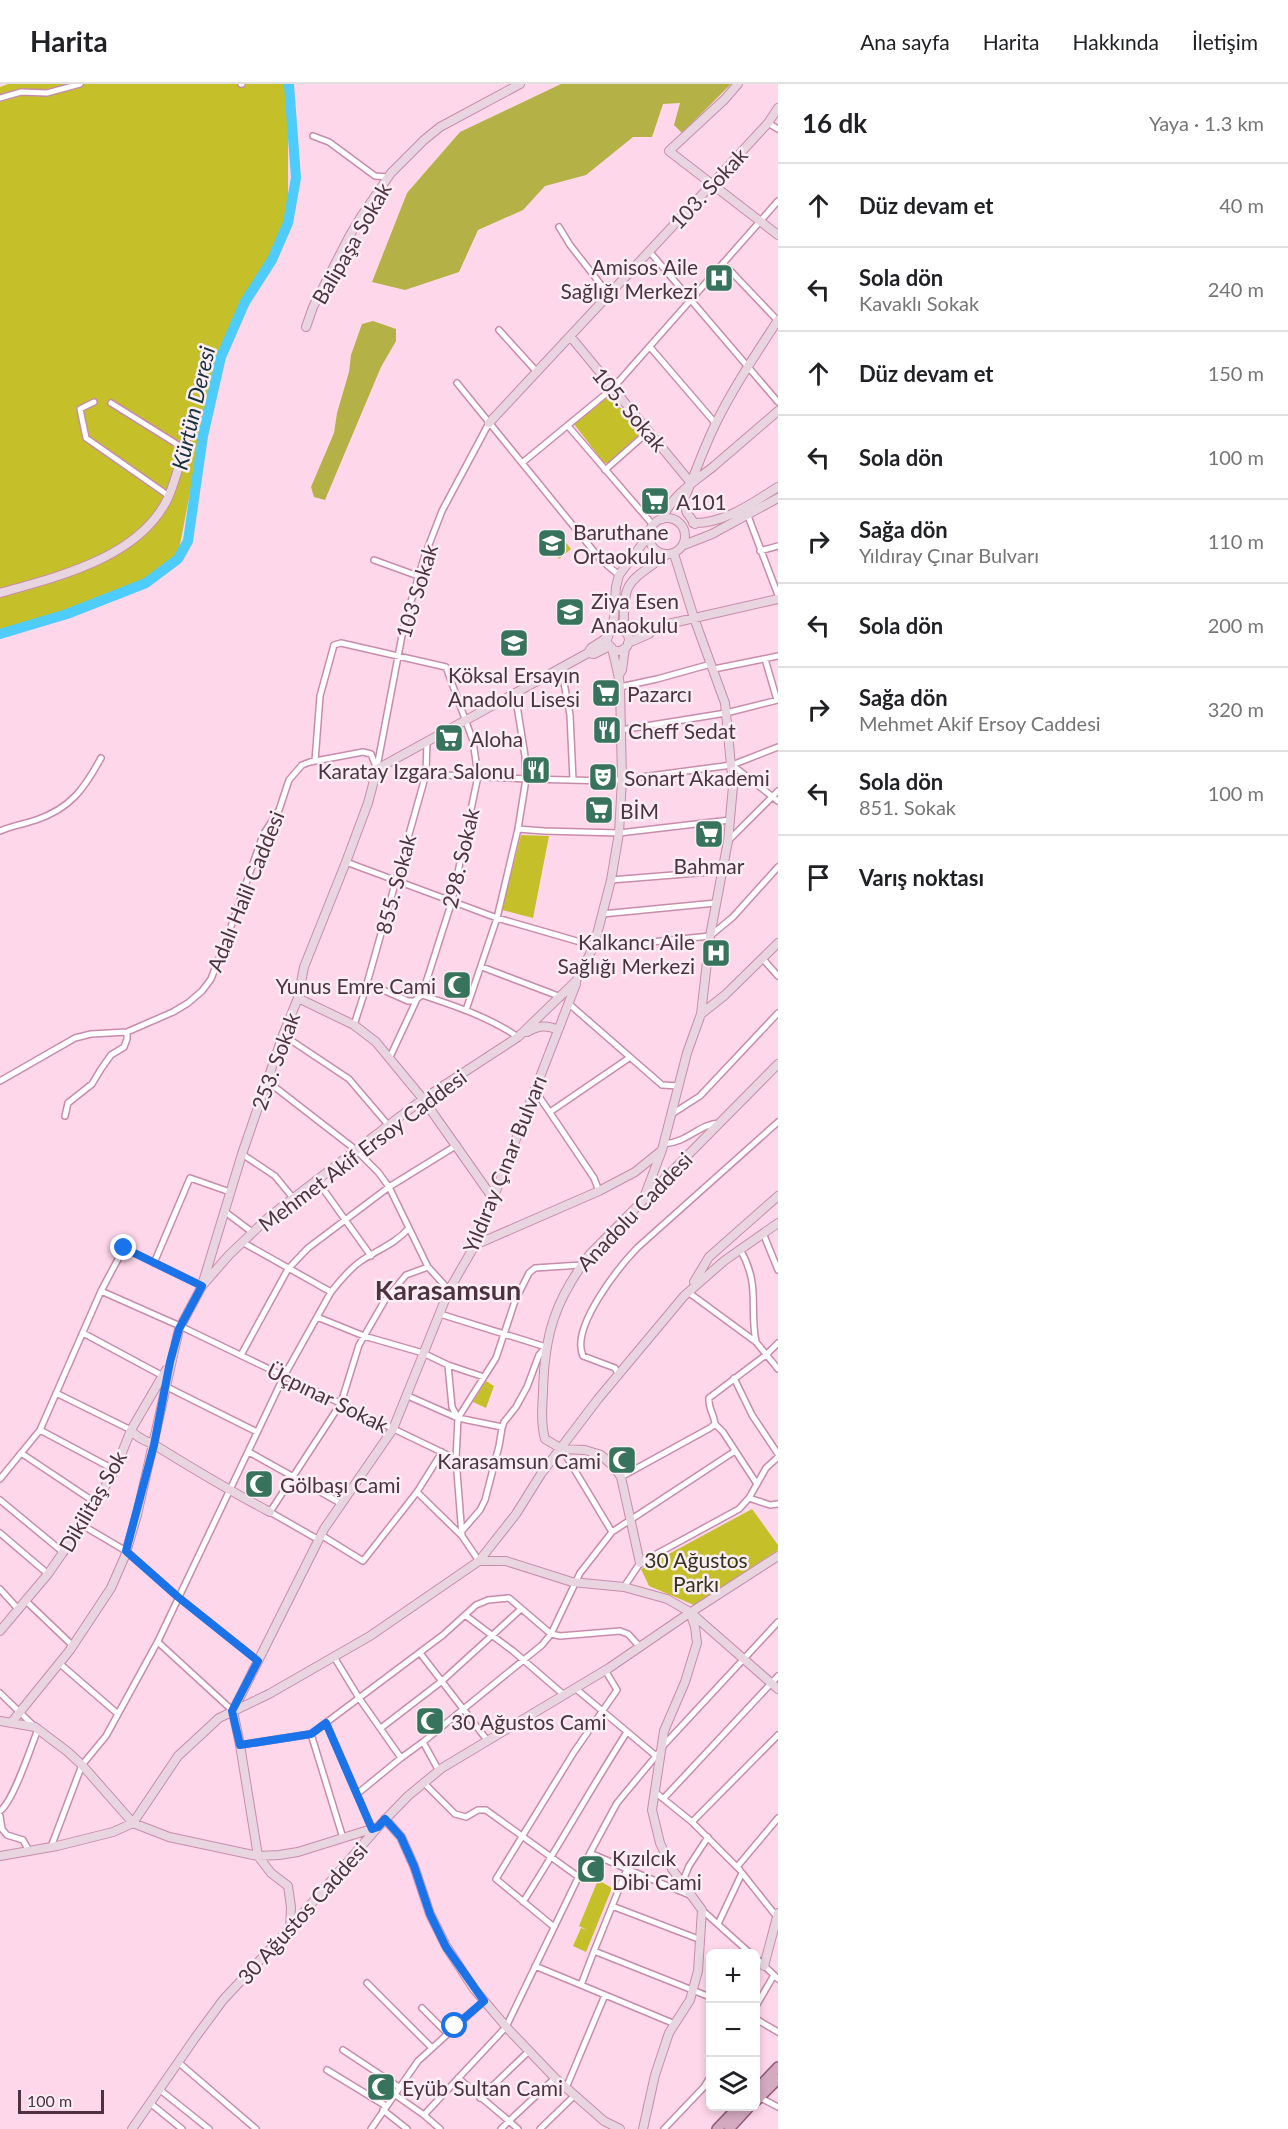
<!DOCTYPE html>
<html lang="tr">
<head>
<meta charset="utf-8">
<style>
	:root { --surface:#fff; --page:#f2f2f2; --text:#202124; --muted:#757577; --line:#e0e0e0 }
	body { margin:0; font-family:Lato,sans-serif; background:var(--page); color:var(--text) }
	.controls { position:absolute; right:18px; bottom:18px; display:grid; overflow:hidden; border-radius:9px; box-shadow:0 3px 9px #0003 }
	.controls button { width:54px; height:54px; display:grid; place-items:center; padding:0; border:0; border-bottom:2px solid var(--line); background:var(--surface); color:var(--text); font:30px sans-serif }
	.scale { position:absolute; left:18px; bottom:15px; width:86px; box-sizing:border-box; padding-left:6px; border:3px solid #4c333f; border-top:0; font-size:16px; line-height:21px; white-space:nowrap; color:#4c333f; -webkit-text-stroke:4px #faedf3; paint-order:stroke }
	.stop { position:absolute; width:18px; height:18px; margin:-14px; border:4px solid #1a73e8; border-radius:50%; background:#fff }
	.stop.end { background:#1a73e8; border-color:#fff; box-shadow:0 2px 6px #0008 }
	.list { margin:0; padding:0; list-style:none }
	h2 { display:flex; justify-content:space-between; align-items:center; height:78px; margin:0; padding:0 24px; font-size:26px }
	h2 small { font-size:20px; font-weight:400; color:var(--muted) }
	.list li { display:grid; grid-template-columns:39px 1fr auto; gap:18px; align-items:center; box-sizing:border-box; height:84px; padding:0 24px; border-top:2px solid var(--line) }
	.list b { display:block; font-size:22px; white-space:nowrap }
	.list p { margin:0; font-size:20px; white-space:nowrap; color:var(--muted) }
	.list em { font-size:20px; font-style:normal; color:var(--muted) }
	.icon { flex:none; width:33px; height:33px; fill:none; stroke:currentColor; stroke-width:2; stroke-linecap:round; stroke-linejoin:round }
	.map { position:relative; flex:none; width:778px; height:2045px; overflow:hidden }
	header { display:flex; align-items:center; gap:36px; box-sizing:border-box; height:84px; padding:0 30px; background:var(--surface); border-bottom:2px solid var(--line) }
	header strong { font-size:28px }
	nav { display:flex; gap:33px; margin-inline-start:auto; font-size:21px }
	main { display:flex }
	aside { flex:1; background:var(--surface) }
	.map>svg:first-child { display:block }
	.green { fill:#c5c02a }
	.forest { fill:#b4b146 }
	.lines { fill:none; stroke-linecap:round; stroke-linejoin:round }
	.river { stroke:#4eccfc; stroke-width:10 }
	.street-casing { stroke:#c88cab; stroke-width:8 }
	.secondary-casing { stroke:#c88cab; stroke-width:10 }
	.primary-casing { stroke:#925c78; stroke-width:12 }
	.street { stroke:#fff; stroke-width:5 }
	.secondary { stroke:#e9d5e0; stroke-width:8 }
	.primary { stroke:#d4aac0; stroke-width:9 }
	.route { stroke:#1a73e8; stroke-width:8 }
	.labels { text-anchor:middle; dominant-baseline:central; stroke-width:5; stroke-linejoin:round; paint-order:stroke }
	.street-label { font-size:21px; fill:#4c333f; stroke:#faedf3 }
	.poi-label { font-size:21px; fill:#4c333f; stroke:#faedf3; text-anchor:start }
	.park-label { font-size:21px; fill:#35341d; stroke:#faedf3 }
	.water-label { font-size:22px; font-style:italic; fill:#17313c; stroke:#faedf3 }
	.district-label { font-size:27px; font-weight:bold; fill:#4c333f; stroke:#faedf3 }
</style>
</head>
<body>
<header>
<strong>Harita</strong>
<nav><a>Ana sayfa</a><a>Harita</a><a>Hakkında</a><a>İletişim</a></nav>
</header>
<main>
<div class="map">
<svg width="778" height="2045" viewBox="0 0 778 2045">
	<rect width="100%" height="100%" fill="#fed7ea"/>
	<!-- green -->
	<path class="green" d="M8 0H288V139L245 218 221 273 207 321 178 471 146 499 0 549V3Z
		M610 311 641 349 608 379H604L574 340Z
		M556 446 571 465 559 475 544 455Z
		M521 751 549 752 533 834 502 826Z
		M486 1297 494 1302 486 1324 473 1318Z
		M752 1425 778 1461V1466L694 1521 649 1502 641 1485Z
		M598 1796 612 1804 586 1868 573 1862 581 1844 587 1846 579 1842Z"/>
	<!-- forest -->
	<path class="forest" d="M561 0H731L682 49 674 41 680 19 663 20 652 53H633L586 91 545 102 523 126 478 146 459 188 405 206 372 198 407 109 460 48Z
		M373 237 396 245V257L381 283 325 416 314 413 311 403 334 349 337 329 349 288 351 271 362 240Z"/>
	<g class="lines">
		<!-- river -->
		<path class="river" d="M0 550 67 530 146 499 178 475 188 457 203 352 221 273 245 218 272 176 288 139 296 94 289 0"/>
		<!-- street casing -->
		<g class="street-casing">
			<path id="street" d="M241 0H242
				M0 14 21 8 47 9 80 0
				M768 39 778 45
				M313 52 329 58 375 92 388 93
				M559 143 570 161 609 211
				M649 167 778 318
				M723 179 778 237
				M499 246 537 288
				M650 263 716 340
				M457 299 601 476 619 491
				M94 318 80 325 86 354 169 412
				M111 319 183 364
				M568 342 653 441
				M522 379 613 304 778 117
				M605 386 649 347
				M748 432 778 511
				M760 467 778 462
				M374 476 418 492
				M765 575 777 616
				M561 583 570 631 573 696
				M714 585 778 572
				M620 603 657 595 711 580
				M621 646 726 629 778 616
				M315 677 320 612 334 561 341 559 446 583 473 657 478 692 452 817 422 911
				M732 681 778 663
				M377 683 404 541 425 471 442 427 489 339
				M426 690 526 695 611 697 732 681 778 717
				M518 745 544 747 619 749 730 736
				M0 747C11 742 24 740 36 736 71 724 84 705 101 674
				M728 757 778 707
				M346 778 497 834 594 862 622 861 710 852 733 833 778 783
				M611 796 723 787
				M602 830 716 819
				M762 874 778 892
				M482 883 561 913
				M367 899 408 917H414L422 911C455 922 489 933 518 953
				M568 919 662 1001 679 1002
				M466 926 497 834 518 745 526 695 525 672 515 609
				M354 941 364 910 426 690 427 657
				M283 951 349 995 389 1042
				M390 973 417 915
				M0 997 75 954 91 950 127 948 173 928 188 919 202 907 211 895 228 851 263 751 279 726 289 696 302 681 310 678 363 668 371 670 377 685
				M267 997 356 1066 378 1088 389 1103 428 1183 449 1206
				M534 1005 594 1094 599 1107
				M550 1028 629 974
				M672 1030 700 1012 778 929
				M65 1032 68 1019 92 1000 101 985 111 971 124 963 127 955V948
				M664 1060C689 1058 698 1040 720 1039
				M242 1070 275 1092 293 1114
				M316 1095 371 1172
				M224 1127 252 1148
				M763 1149 778 1186
				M242 1158 331 1208C340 1197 349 1185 361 1177 377 1166 395 1160 408 1145
				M740 1165C761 1202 749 1222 756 1258
				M154 1179 190 1094 230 1108
				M101 1207 180 1242 456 1375 462 1452 479 1477
				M688 1208 756 1258 778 1285
				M440 1230 546 1263 539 1271 527 1303 516 1323 504 1338 502 1344 499 1362 485 1416 480 1426 461 1448
				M317 1233 364 1252 423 1269 448 1281
				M83 1249 163 1292
				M241 1271 288 1185 308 1164 389 1103 457 1061
				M618 1290 615 1284 583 1272C570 1244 618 1184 637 1164L778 1038
				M484 1293 448 1281 452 1323 458 1334 502 1343
				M734 1294 752 1331 778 1370
				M165 1302 257 1348
				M56 1309 131 1346
				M408 1312 458 1334
				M715 1340 723 1348 757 1400
				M40 1346 115 1386
				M249 1368 342 1420
				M21 1369 96 1419
				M456 1375 458 1334 496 1274 515 1217 529 1189 535 1184 581 1181
				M621 1393 710 1344 715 1340C714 1330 708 1324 709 1314L767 1270 778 1259
				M0 1395 40 1346 101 1207 124 1164 202 1202
				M417 1408 462 1452
				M749 1414 770 1421 778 1420
				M0 1416 64 1469
				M82 1441 126 1467 178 1513 258 1577
				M612 1448 735 1367
				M0 1449 48 1490
				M321 1451 363 1477 417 1408 442 1368
				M319 1456 270 1428 341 1319 359 1261 385 1216 406 1191 428 1183
				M624 1503 640 1479 739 1425 749 1414 766 1384 778 1373
				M0 1505 19 1526
				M26 1517 71 1560 70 1565
				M465 1531 513 1567 564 1611
				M160 1560 233 1627
				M420 1569 487 1656
				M59 1579 118 1630
				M575 1604 656 1672 657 1670
				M0 1609 35 1643
				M326 1639 372 1745
				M381 1644 442 1597 521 1525
				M311 1650 343 1754
				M423 1658 542 1561 551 1550 580 1489 612 1448 562 1365
				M240 1661 311 1650 359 1614 334 1573
				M663 1662 778 1538
				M439 1687 423 1658 401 1674 359 1614 443 1551 476 1521 488 1516 509 1514 551 1550 560 1552 620 1547 628 1550 640 1563
				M424 1699 455 1730 466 1733 478 1726H486L580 1794
				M655 1708 692 1738 737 1783
				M357 1710 401 1674
				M664 1714 778 1592
				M0 1727C13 1718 31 1663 38 1645
				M0 1732 2 1745 7 1751 23 1756 29 1767
				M692 1738 778 1651
				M51 1763 82 1681 106 1652 158 1557 284 1292 331 1208
				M590 1769 627 1785
				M740 1786 737 1783 778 1734
				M682 1799 689 1782 708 1753
				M692 1812 627 1785 594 1867 710 1913
				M523 1818C559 1762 591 1704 627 1648
				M612 1822 701 1856
				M702 1826 751 1870
				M718 1840 742 1789 777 1833
				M554 1843 496 1795 574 1668 617 1606 605 1586
				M594 1867 581 1901 675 1940
				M756 1874 774 1891
				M535 1882 581 1901
				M367 1899 432 1964
				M756 1922 774 1891 778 1895
				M422 1924 448 1950
				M756 1935 778 1948
				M343 1966 399 2003
				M178 1978 256 2045
				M327 1986 386 2022
				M458 1994 509 2037 501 2045
				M566 2004 605 1911
				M159 2005 209 2045
				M394 2010 424 2031 440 2045
				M759 2013 778 2023
				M480 2014 529 1967
				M150 2019 182 2045
				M383 2026 407 2045
				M424 2031 506 1943 590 1769 617 1719 656 1672
				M371 2045 418 1977 484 1917
				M518 2045 509 2037 555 1994
				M540 2045 574 2012
				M664 2045 704 2003 710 1993"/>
		</g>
		<!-- secondary casing -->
		<g class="secondary-casing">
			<path id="secondary" d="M738 0 725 15 669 67 778 151
				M306 243 313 223 350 151 362 131 391 89 424 56 440 43 520 0
				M570 252 691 399
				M489 339 712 100 768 39 778 24
				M649 452a18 18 0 1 1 36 0a18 18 0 1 1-36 0Z
				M662 435C673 410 694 398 714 382 735 364 757 345 778 327
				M693 439C724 440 752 419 778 403
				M695 440 687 429 683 418C694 392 703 366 715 341 733 304 756 270 778 236
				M684 461 712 450 778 414
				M0 509C59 492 139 474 168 414 179 389 185 356 193 330
				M607 556a11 11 0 1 1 22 0a11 11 0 1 1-22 0Z
				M613 546 616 503 619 491 649 451
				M624 547C623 495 627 500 666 471
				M627 549 646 542 655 543 778 515
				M628 559 649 550 655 543
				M588 569 594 570 610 562
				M619 591 622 586 625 564
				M298 914 354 941 376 958 423 1015 492 1113
				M701 930 725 911 778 859
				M527 948C538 942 546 940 558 946
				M643 1116 662 1066 687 969 701 930 710 852 728 757 733 702 725 619 694 534 674 470
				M475 1161 599 1107 635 1088 661 1067
				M203 1198 242 1070 283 951 298 914 304 883 346 778 368 719 377 685 588 569 591 564 608 553
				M694 1198 709 1173 778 1112
				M131 1346C137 1355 148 1357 158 1363 195 1386 232 1408 270 1428
				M479 1477H506L572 1498 624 1503 667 1515 690 1528 778 1605
				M640 1479 621 1393 614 1383 601 1371 585 1366 562 1365 545 1355C541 1340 542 1324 543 1309 544 1251 555 1216 590 1170L778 980
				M0 1547 48 1490 82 1441 115 1386 131 1346 166 1286
				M0 1637 35 1643 68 1668 82 1681 133 1739 169 1753 258 1772 279 1771 298 1768 378 1743
				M11 1639 70 1566 111 1504 125 1472 137 1431 179 1245 202 1202 229 1171 270 1132 423 1015 518 953 576 897 594 862 611 796 619 749 622 695 620 603C619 590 615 578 612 564
				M385 1735 401 1753 414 1782 430 1830 446 1862 474 1905 509 1946 555 1994 604 2037 620 2045
				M0 1772 57 1762 113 1748 133 1739 178 1672 219 1634 269 1610 370 1552 479 1477 516 1430 541 1390 598 1315 684 1212 724 1177 778 1139
				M290 1844 291 1823 288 1802 271 1789 258 1772 240 1661 233 1627 324 1445 393 1345 449 1206 475 1161 576 900
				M764 1882 778 1829
				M132 2045 195 1954 223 1916 290 1844 378 1743 408 1712 442 1684 609 1584 682 1534 778 1472
				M643 2045 655 1991 669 1949 690 1916 698 1887 702 1826 672 1785 660 1759 652 1726 664 1647 685 1598 697 1559 695 1543 690 1528"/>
		</g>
		<!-- primary casing -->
		<g class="primary-casing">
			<path id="primary" d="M756 2006 778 1983
				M756 2017 778 1995
				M717 2045 739 2022
				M729 2045 750 2022"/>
		</g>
		<!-- street -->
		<use href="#street" class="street"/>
		<!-- secondary -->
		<use href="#secondary" class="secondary"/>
		<!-- primary -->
		<use href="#primary" class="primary"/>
	</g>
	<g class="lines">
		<!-- route -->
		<path class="route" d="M124 1164 202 1202 179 1245 170 1278 154 1361 126 1467 178 1513 258 1577 232 1627 240 1661 311 1650 326 1639 372 1745 378 1743 385 1735 401 1753 414 1782 430 1830 446 1863 484 1917 455 1942"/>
	</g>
	<!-- icons -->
	<defs>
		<g id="hospital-square" transform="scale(1.5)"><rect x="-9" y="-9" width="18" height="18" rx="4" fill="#37735d" stroke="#faedf3"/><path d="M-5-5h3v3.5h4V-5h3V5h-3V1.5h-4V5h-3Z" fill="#fff"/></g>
		<g id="supermarket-square" transform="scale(1.5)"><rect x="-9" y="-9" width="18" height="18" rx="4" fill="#37735d" stroke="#faedf3"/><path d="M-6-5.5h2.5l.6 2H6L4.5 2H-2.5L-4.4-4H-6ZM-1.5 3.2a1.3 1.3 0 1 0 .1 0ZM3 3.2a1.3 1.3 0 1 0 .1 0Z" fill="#fff"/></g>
		<g id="school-square" transform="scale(1.5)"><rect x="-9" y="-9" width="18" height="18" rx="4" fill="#37735d" stroke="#faedf3"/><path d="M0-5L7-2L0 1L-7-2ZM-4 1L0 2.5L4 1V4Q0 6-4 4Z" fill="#fff"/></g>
		<g id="restaurant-square" transform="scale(1.5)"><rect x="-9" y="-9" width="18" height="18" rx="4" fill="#37735d" stroke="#faedf3"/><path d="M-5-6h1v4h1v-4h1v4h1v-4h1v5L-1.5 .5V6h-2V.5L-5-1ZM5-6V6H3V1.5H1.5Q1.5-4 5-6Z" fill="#fff"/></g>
		<g id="theatre-square" transform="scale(1.5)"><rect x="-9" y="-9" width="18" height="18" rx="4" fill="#37735d" stroke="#faedf3"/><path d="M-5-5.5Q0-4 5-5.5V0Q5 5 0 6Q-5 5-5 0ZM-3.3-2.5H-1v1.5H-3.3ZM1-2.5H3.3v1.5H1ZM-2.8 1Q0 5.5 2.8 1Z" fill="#fff"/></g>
		<g id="mosque-square" transform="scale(1.5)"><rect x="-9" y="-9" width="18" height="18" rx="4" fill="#37735d" stroke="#faedf3"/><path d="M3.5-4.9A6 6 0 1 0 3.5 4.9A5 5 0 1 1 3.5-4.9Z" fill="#fff"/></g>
	</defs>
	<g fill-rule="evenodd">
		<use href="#hospital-square" x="719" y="194"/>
		<use href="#supermarket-square" x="655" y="417"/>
		<use href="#school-square" x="552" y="459"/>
		<use href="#school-square" x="570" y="528"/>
		<use href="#school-square" x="514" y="559"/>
		<use href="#supermarket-square" x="606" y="609"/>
		<use href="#restaurant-square" x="607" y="646"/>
		<use href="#supermarket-square" x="449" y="654"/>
		<use href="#restaurant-square" x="536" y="686"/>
		<use href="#theatre-square" x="603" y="693"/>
		<use href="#supermarket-square" x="599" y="726"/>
		<use href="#supermarket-square" x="709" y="750"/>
		<use href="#hospital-square" x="716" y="869"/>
		<use href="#mosque-square" x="457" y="901"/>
		<use href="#mosque-square" x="622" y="1376"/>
		<use href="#mosque-square" x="259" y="1400"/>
		<use href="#mosque-square" x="430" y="1637"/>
		<use href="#mosque-square" x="591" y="1785"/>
		<use href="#mosque-square" x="381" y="2003"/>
	</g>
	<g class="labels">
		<!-- street labels -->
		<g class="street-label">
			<text transform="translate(708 104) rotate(-47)">103. Sokak</text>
			<text transform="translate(351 159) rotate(-60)">Balipaşa Sokak</text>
			<text transform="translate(630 325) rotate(50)">105. Sokak</text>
			<text transform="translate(416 507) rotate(-73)">103 Sokak</text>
			<text transform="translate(460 774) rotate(-77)">298. Sokak</text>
			<text transform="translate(395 800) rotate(-75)">855. Sokak</text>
			<text transform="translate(245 807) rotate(-68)">Adalı Halil Caddesi</text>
			<text transform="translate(275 977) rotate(-70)">253. Sokak</text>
			<text transform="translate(362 1066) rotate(-37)">Mehmet Akif Ersoy Caddesi</text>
			<text transform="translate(504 1080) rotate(-68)">Yıldıray Çınar Bulvarı</text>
			<text transform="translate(634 1127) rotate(-46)">Anadolu Caddesi</text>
			<text transform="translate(328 1313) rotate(26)">Üçpınar Sokak</text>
			<text transform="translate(92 1417) rotate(-60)">Dikilitaş Sok</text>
			<text transform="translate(302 1829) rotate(-48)">30 Ağustos Caddesi</text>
		</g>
		<!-- poi labels -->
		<g class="poi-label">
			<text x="698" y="182" text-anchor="end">Amisos Aile<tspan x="698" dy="24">Sağlığı Merkezi</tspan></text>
			<text x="676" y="417">A101</text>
			<text x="573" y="447">Baruthane<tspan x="573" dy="24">Ortaokulu</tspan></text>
			<text x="591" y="516">Ziya Esen<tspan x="591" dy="24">Anaokulu</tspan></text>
			<text x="514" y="590" text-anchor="middle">Köksal Ersayın<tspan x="514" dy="24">Anadolu Lisesi</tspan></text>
			<text x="627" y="609">Pazarcı</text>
			<text x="628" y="646">Cheff Sedat</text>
			<text x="470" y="654">Aloha</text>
			<text x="515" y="686" text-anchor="end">Karatay Izgara Salonu</text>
			<text x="624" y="693">Sonart Akademi</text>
			<text x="620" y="726">BİM</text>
			<text x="709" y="781" text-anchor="middle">Bahmar</text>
			<text x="695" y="857" text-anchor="end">Kalkancı Aile<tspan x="695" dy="24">Sağlığı Merkezi</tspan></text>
			<text x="436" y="901" text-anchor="end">Yunus Emre Cami</text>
			<text x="601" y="1376" text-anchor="end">Karasamsun Cami</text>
			<text x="280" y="1400">Gölbaşı Cami</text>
			<text x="451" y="1637">30 Ağustos Cami</text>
			<text x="612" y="1773">Kızılcık<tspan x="612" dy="24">Dibi Cami</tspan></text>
			<text x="402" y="2003">Eyüb Sultan Cami</text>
		</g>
		<!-- park labels -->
		<g class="park-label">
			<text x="696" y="1475">30 Ağustos<tspan x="696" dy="24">Parkı</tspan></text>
		</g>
		<!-- water labels -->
		<g class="water-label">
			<text transform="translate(193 324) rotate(-77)">Kürtün Deresi</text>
		</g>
		<!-- district labels -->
		<g class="district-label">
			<text x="448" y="1205">Karasamsun</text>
		</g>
	</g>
</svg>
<div class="controls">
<button>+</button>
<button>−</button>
<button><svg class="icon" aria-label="layers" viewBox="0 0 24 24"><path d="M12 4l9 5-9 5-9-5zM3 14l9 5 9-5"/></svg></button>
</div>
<div class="scale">100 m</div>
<div class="stop" style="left:455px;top:1942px"></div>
<div class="stop end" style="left:124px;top:1164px"></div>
</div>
<aside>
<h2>16 dk<small>Yaya · 1.3 km</small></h2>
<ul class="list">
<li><svg class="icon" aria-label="ahead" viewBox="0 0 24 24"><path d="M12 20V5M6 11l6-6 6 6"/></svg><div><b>Düz devam et</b></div><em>40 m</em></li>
<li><svg class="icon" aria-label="left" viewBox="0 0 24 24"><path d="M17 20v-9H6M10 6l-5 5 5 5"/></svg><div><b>Sola dön</b><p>Kavaklı Sokak</p></div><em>240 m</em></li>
<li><svg class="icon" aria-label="ahead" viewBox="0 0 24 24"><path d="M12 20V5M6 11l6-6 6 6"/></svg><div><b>Düz devam et</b></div><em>150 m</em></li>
<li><svg class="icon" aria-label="left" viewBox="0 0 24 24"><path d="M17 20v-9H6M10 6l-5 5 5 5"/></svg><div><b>Sola dön</b></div><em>100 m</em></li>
<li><svg class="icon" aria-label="right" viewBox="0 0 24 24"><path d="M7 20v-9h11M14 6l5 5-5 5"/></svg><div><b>Sağa dön</b><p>Yıldıray Çınar Bulvarı</p></div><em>110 m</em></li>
<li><svg class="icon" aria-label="left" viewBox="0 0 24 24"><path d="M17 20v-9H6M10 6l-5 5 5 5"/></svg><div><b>Sola dön</b></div><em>200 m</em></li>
<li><svg class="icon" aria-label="right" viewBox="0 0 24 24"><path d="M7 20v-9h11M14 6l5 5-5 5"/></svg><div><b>Sağa dön</b><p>Mehmet Akif Ersoy Caddesi</p></div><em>320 m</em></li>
<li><svg class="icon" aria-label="left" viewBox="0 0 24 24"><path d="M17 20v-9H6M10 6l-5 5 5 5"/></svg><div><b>Sola dön</b><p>851. Sokak</p></div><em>100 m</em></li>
<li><svg class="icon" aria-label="arrive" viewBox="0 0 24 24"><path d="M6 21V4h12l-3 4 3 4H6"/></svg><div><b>Varış noktası</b></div></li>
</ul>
</aside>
</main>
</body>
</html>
